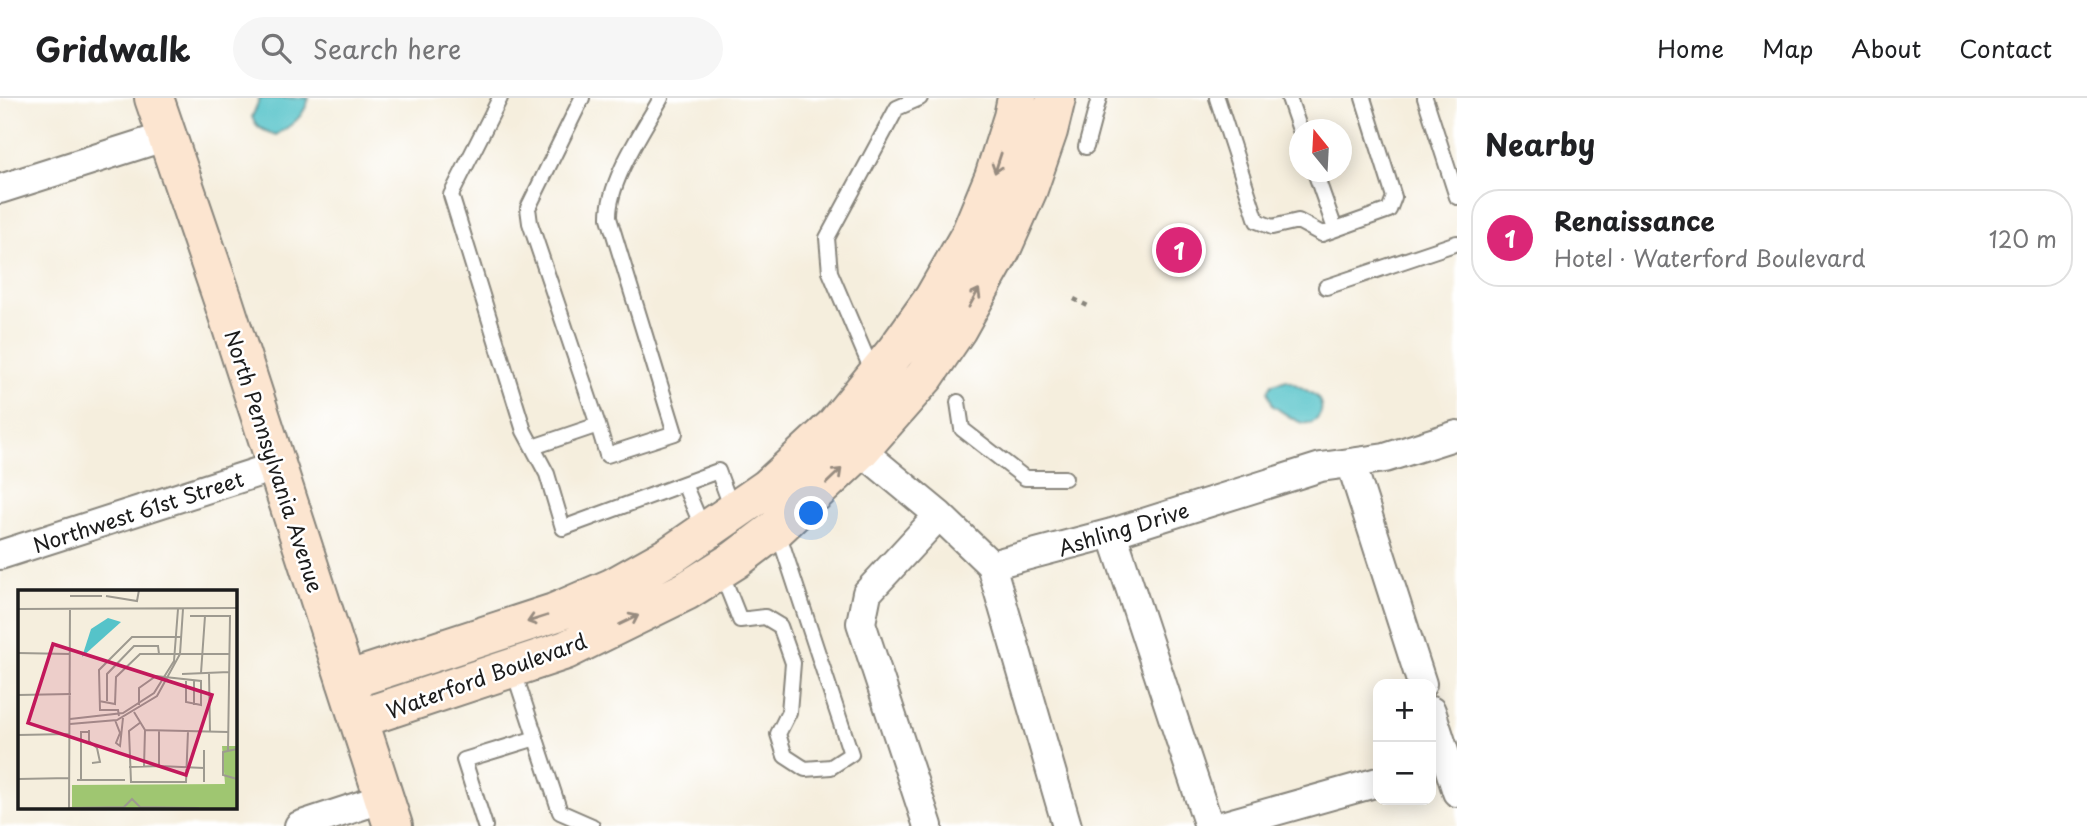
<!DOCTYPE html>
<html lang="en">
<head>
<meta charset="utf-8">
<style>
	:root { --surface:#fff; --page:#f6f6f6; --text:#202124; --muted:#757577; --line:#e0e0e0; --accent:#db2777 }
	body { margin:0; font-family:"Playpen Sans",sans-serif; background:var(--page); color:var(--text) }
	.controls { position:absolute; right:21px; bottom:21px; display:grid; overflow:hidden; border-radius:14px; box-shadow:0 4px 18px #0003 }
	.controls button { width:63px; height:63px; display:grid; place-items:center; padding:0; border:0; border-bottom:2px solid var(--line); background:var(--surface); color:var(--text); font:35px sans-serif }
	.compass { position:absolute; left:1289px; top:21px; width:63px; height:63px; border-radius:50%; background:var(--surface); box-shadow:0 4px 18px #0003; rotate:342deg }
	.you { position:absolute; left:812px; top:416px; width:24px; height:24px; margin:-18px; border:5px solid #fff; border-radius:50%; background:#1a73e8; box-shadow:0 0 0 10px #1a73e833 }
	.badge { display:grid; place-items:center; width:46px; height:46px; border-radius:50%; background:var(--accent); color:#fff; font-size:23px; font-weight:700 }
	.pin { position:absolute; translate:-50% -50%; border:4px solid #fff; box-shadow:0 2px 7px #0006 }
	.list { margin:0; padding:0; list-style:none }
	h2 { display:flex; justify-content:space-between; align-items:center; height:91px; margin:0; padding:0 28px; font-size:30px }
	h2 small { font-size:23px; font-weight:400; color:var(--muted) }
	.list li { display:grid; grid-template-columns:46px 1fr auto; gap:21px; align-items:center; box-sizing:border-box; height:98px; margin:0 14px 14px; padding:0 14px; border:2px solid var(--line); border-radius:28px }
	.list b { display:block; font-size:26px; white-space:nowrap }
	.list p { margin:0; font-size:23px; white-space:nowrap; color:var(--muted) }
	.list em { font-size:23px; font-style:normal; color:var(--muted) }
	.icon { flex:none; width:38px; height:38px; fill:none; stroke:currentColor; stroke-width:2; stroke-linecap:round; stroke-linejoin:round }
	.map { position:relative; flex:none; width:1457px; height:728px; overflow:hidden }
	header { display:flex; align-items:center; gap:42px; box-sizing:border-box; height:98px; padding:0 35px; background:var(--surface); border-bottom:2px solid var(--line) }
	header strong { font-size:33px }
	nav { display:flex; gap:38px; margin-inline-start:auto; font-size:24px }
	.search { width:490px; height:63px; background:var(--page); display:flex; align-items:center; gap:18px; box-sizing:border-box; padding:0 24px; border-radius:38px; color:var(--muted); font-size:26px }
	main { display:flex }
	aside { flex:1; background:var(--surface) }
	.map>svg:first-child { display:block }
	.water { fill:#55c3c9; stroke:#387072; stroke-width:2 }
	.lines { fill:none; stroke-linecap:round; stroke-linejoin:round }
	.lane-casing { stroke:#88857c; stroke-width:18 }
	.street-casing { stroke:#88857c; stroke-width:32 }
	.secondary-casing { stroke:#88857c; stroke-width:42 }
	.path { stroke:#88857c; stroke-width:4.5; stroke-dasharray:5 5; stroke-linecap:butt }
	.lane { stroke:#fff; stroke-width:14 }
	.street { stroke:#fff; stroke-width:28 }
	.secondary { stroke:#fce5d0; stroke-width:38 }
	.oneway { stroke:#978b7f }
	.labels { text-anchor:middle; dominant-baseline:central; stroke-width:5; stroke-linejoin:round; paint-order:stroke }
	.street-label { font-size:21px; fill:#1c1c1c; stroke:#fff }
	.inset-road { fill:none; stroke:#9e9a90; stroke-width:2 }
	.view { fill:#c2185b; fill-opacity:0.15; stroke:#c2185b; stroke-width:3.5 }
	.inset-edge { fill:none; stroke:#1c1c1c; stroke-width:3.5 }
</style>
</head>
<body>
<header>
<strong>Gridwalk</strong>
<div class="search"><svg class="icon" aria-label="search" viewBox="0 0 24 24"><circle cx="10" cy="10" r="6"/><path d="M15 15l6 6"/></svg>Search here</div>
<nav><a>Home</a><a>Map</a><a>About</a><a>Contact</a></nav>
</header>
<main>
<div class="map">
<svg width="1457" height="728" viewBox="0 0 1457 728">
	<rect width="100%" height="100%" fill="#fff"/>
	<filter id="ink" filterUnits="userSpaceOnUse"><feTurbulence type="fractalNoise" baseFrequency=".0143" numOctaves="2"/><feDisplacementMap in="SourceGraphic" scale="14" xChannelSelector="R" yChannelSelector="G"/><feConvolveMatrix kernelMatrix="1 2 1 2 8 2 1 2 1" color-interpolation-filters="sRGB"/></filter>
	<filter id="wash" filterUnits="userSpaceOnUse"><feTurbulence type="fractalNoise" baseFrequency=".00686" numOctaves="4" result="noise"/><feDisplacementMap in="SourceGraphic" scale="28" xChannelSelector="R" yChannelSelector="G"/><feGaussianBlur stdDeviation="1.57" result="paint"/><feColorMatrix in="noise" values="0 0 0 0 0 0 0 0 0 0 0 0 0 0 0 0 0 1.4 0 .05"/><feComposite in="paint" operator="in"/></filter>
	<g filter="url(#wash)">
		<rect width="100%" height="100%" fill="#f5eedd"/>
		<!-- water -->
		<path class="water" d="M260 0H309C304 19 292 27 276 37 265 33 257 31 252 19Z
			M1287 282C1294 286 1312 294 1317 299 1327 312 1318 327 1303 325 1296 324 1280 312 1273 308L1268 293 1272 286Z"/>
	</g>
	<g filter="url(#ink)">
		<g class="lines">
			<!-- lane casing -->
			<g class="lane-casing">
				<path id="lane" d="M500 0 451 97 524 333 547 376 563 430 718 373 732 411
					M582 0 528 110 530 125 598 327
					M1217 0 1257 123 1272 129 1298 123 1322 136 1389 112 1394 99 1363 0
					M1289 0 1300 32
					M1425 0 1457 99
					M1086 49 1099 0
					M1315 74 1335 131
					M1326 189 1457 145
					M873 275 830 174 827 140 897 10 920 0
					M958 304 962 331 1025 380H1065
					M533 349 598 327 607 357 675 335 609 120C608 83 643 33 661 0
					M684 386 704 433
					M721 474 740 522 765 519 780 528 793 565 789 614 778 636 785 658 805 671 831 669 851 656 777 431
					M513 571 560 714 592 728
					M485 728 464 662 536 640"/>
			</g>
			<!-- street casing -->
			<g class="street-casing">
				<path id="street" d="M0 91 167 38
					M846 340 939 417 991 467 1112 435 1321 369 1385 360 1457 337
					M1351 365 1422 586
					M1112 435 1209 728
					M0 457 277 368
					M991 467 1067 728
					M1431 613 1457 694
					M299 728 384 700
					M928 728 861 525 867 495 939 417
					M1222 728 1378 684"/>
			</g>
			<!-- secondary casing -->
			<g class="secondary-casing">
				<path id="secondary" d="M154 0 223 202 393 728
					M346 583 554 515 612 490 671 457 768 390 834 329 896 253 934 200 970 137 994 79 1013 19 1017 0
					M358 621 566 552 686 493 735 462 777 430 860 352 925 278 957 231 1001 152 1028 91 1048 33 1056 0"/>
			</g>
			<!-- path -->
			<path class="path" d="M1074 201 1088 208"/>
			<!-- lane -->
			<use href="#lane" class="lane"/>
			<!-- street -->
			<use href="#street" class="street"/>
			<!-- secondary -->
			<use href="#secondary" class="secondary"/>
		</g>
		<!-- one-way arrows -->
		<defs><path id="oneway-shaft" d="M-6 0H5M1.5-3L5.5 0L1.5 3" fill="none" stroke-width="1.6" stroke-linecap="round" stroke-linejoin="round" transform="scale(1.75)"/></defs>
		<g class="oneway">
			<use href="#oneway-shaft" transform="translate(998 65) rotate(108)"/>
			<use href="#oneway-shaft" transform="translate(974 200) rotate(-61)"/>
			<use href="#oneway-shaft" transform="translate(834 378) rotate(-44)"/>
			<use href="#oneway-shaft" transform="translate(537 521) rotate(162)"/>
			<use href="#oneway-shaft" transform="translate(629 522) rotate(-26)"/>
		</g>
	</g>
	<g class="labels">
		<!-- street labels -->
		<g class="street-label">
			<text transform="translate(275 363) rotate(72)">North Pennsylvania Avenue</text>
			<text transform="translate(138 413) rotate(-18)">Northwest 61st Street</text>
			<text transform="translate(1123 430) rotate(-17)">Ashling Drive</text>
			<text transform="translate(486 577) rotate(-20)">Waterford Boulevard</text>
		</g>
	</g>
	<!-- overview -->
	<g transform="translate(18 492)">
		<rect width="219" height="219" fill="#f5eedd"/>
		<path d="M204 156H219V218H54V195L207 194Z" fill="#9fc671"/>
		<path d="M90 28 103 32 64 67 73 39Z" fill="#55c3c9"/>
		<path class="inset-road" d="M52 6H84M88 6 119 11 121 0M0 19 219 18M172 26H187L183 83M187 26H212L210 160M0 63 52 64M191 82 192 142M164 84 211 82M176 91V115M0 105 53 104M81 111 97 114 98 87 122 64H212M89 111V84L116 56H140L141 64M121 115V98L138 86 183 91V115L168 112V91M116 122 127 140 210 142M101 126 100 120H82L81 80 114 47H163M52 129 105 123 136 103 156 71 160 19M97 130 102 143 98 153 102 156 105 128M123 132 111 141 113 192H168L170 141M52 134 99 130 139 106 162 64 165 19M71 140V151L79 158 82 172 74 173M0 145 52 144M219 159 205 162V185L219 189M141 176 186 178M111 177 141 176V140M126 177 127 140M0 189 52 188M59 190H63V142H71M63 190H107M186 192V160M106 217 114 209 122 217 181 218M51 218 106 217M51 218 52 18"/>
		<path class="view" d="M35 54 194 105 168 185 10 133Z"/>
		<rect width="219" height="219" class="inset-edge"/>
	</g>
</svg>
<div class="controls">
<button>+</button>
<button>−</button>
</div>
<svg class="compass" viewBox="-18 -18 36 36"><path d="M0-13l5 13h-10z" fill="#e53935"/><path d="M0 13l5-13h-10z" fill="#757577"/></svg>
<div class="you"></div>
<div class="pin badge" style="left:1179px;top:152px">1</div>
</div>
<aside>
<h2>Nearby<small></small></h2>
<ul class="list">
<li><span class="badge">1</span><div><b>Renaissance</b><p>Hotel · Waterford Boulevard</p></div><em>120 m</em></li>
</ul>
</aside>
</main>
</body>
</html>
